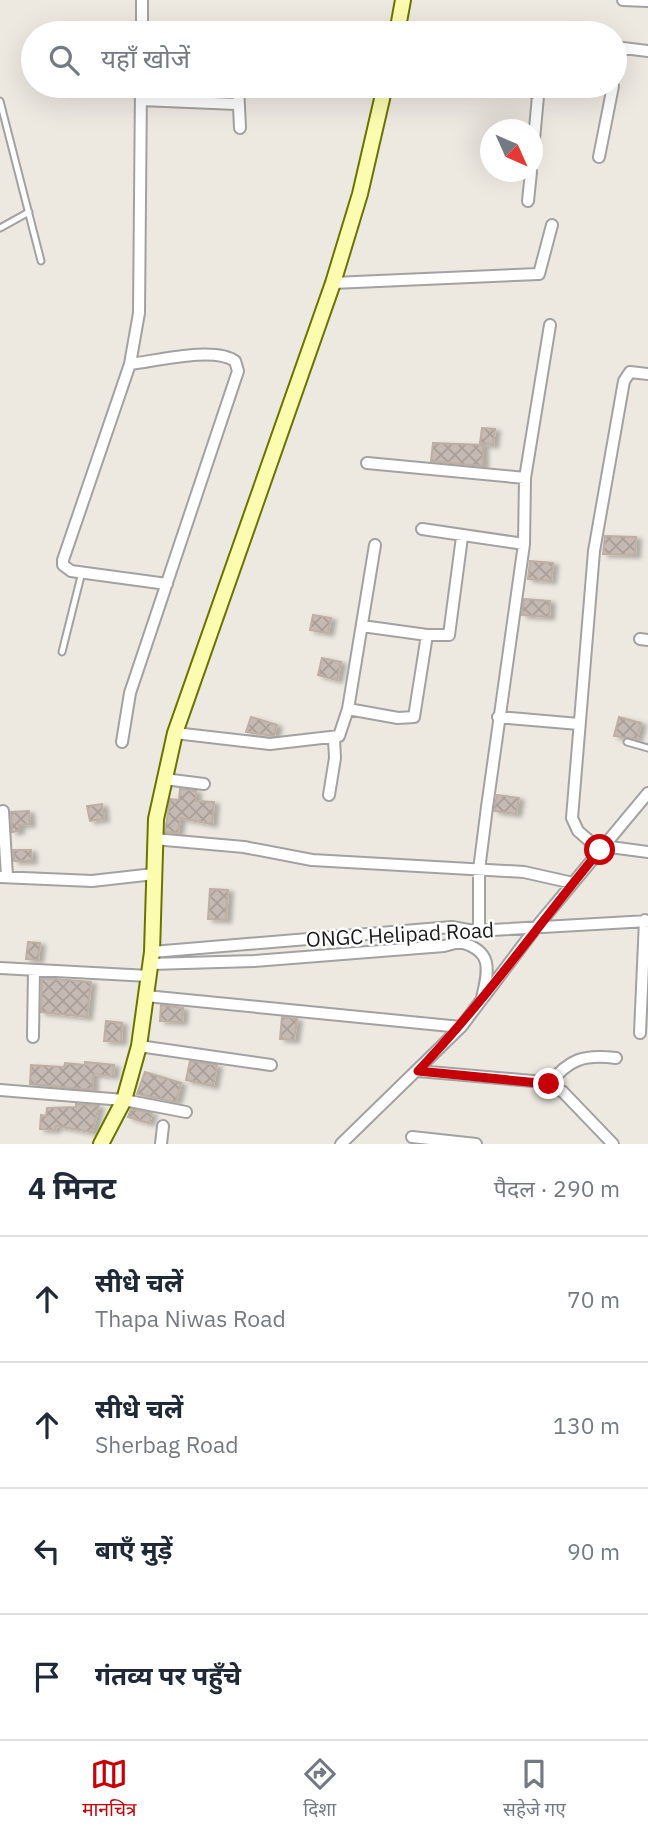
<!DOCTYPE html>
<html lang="hi">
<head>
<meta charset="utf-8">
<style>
	:root { --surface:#fff; --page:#f2f2f3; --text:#1f2937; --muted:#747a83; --line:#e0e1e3; --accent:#c60008 }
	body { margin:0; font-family:"IBM Plex Sans","Noto Sans Devanagari",sans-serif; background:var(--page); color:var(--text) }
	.compass { position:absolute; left:480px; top:119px; width:63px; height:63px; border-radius:50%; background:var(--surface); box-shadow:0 7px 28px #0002; rotate:135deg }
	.stop { position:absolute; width:21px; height:21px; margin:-16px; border:5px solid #c60008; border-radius:50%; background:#fff }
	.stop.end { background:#c60008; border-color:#fff; box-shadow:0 2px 7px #0008 }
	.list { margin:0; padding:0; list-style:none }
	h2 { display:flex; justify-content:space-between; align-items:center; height:91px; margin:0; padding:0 28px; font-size:30px }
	h2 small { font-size:23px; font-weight:400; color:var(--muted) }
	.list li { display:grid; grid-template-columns:46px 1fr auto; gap:21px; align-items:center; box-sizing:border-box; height:126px; padding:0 28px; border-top:2px solid var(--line) }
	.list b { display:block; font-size:26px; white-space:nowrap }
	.list p { margin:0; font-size:23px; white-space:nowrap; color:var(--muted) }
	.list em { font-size:23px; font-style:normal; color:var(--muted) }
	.icon { flex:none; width:38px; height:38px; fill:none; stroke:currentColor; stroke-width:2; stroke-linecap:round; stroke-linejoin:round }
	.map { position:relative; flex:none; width:648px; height:1144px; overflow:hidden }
	.search { position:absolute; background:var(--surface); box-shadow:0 7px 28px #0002; left:21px; right:21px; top:21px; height:77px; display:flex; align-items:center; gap:18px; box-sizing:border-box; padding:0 24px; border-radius:38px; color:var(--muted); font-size:26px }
	.sheet { height:595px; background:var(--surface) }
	nav { display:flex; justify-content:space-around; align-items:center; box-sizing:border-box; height:98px; border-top:2px solid var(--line); background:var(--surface); font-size:19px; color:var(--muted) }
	nav a { display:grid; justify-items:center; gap:4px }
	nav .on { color:var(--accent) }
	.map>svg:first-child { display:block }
	.building { fill:url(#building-cross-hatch); stroke:#bfaea2; stroke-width:2; filter:url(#shadow) }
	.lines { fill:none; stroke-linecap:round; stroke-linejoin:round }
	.lane-casing { stroke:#a2a2a2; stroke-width:9 }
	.street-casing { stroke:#a2a2a2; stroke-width:14 }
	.secondary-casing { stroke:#6c7400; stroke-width:18 }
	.lane { stroke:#fff; stroke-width:5 }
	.street { stroke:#fff; stroke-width:10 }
	.secondary { stroke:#fbfcb0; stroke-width:14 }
	.route { stroke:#c60008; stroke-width:9 }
	.labels { text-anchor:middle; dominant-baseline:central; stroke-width:5; stroke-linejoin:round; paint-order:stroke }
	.street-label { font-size:21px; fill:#1b1b1b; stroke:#fff }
</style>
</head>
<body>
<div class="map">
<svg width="648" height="1144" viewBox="0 0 648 1144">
	<defs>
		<pattern id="building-cross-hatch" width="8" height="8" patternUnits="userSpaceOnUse" patternTransform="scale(1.75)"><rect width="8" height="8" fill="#c5bab3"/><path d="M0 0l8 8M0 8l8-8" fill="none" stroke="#a99f99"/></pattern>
		<filter id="shadow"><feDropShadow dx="5" dy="2.5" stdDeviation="2" flood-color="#0004"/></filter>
	</defs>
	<rect width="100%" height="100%" fill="#ede8e0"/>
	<!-- building -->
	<path class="building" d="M482 428 495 429 493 445 480 443Z
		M433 443 483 445V466L431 461Z
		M605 536 636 537 635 555 603 554Z
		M530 561 553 563 551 581 528 579Z
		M524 599 550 601 549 617 522 615Z
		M313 615 331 618 328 633 310 630Z
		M322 658 341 662 337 680 318 675Z
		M251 717 277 725 274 736 246 732Z
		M619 717 641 723 637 739 614 736Z
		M180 789 196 791V801L214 802 212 824 180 818 178 833 165 832 170 799 179 800Z
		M497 795 519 798 516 814 494 811Z
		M102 804 104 819 90 821 87 806Z
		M29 811 30 824 19 825V831L12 832 11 812Z
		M13 850H31L32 861H14Z
		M210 889 228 890 226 920 208 919Z
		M28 942 40 943 38 960 26 959Z
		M42 978 91 982 87 1017 41 1012Z
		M161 1005 183 1008 182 1022 160 1021Z
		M282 1017 297 1019 294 1040 280 1039Z
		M106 1021 122 1023 121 1042 104 1041Z
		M190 1061 217 1065 213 1086 186 1080Z
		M85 1062 114 1065 113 1076 93 1074V1090L30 1084 31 1065 64 1067 65 1063 85 1065Z
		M145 1072 181 1083 176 1102 137 1094Z
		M76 1104 99 1106 92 1132 56 1126 55 1130 40 1129 41 1115 46 1116 47 1108 76 1107Z
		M131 1109 152 1113 149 1123 128 1117Z"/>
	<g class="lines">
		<!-- lane casing -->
		<g class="lane-casing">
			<path id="lane" d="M0 101 41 261
				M0 228 29 212
				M62 652 82 572
				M627 742 648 748"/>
		</g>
		<!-- street casing -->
		<g class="street-casing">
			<path id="street" d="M623 0 648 1
				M142 33V0
				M615 47 648 51
				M615 77 621 48
				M141 86 139 313 130 364 63 560V565L71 571 167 584
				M238 86 240 128
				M527 86 538 96 532 161
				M141 100 237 104
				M599 157 613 86
				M528 201 531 172
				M333 283 539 274 552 225
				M367 463 525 478
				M422 529 524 544
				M362 626 427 635H449L462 537
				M640 639 648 640
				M348 709 398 718 414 717 427 635
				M498 717 579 724
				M175 733 270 744 339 736 348 709 375 545
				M122 742 130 693 238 371 235 361C214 346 156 361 130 364
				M164 779 204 784
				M329 795 335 758 334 739
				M3 811 7 876
				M154 839 244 847 312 860 524 872 573 883
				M603 846 648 852
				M600 850 578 831 572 818 594 551 624 381 630 372 648 374
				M0 877 92 881 154 874
				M479 931V870L487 807 524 544 525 478 550 325
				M459 942C493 950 489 969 482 998
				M152 952 452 927 474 931 648 921
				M150 964 254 961 444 946 459 942 474 931
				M0 968 149 976
				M146 996 461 1027
				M640 1033 645 920
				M33 1037 34 970
				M139 1046 271 1065
				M418 1071 544 1082 563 1092 613 1144
				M549 1084C569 1059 584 1054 616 1058
				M0 1090 124 1100 186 1112
				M412 1137 476 1144
				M161 1144 163 1126
				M341 1144 461 1027 538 925 648 793"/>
		</g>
		<!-- secondary casing -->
		<g class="secondary-casing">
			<path id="secondary" d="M397 33 403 0
				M101 1144 124 1100 139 1046 152 952 156 819 175 733 333 283 360 194 385 86"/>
		</g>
		<!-- lane -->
		<use href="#lane" class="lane"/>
		<!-- street -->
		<use href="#street" class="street"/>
		<!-- secondary -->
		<use href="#secondary" class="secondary"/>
	</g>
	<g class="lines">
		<!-- route -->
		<path class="route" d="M549 1084 418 1071C484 1002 539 924 600 850"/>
	</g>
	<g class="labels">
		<!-- street labels -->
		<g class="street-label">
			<text transform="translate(400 934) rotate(-3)">ONGC Helipad Road</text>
		</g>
	</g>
</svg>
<svg class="compass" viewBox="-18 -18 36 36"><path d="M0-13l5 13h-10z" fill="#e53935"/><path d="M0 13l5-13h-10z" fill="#747a83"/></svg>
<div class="stop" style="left:600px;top:850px"></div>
<div class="stop end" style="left:549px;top:1084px"></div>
<div class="search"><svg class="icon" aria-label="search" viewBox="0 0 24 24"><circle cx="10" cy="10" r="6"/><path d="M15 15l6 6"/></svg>यहाँ खोजें</div>
</div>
<section class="sheet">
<h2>4 मिनट<small>पैदल · 290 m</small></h2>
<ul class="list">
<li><svg class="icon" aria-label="ahead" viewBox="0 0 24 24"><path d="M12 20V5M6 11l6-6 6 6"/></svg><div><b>सीधे चलें</b><p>Thapa Niwas Road</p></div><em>70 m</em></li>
<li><svg class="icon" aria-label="ahead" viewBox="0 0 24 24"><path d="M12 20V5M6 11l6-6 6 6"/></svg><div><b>सीधे चलें</b><p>Sherbag Road</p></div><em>130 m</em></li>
<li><svg class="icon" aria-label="left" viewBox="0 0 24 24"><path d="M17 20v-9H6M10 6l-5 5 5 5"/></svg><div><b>बाएँ मुड़ें</b></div><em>90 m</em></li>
<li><svg class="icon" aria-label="arrive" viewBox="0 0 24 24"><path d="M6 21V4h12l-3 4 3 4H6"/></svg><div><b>गंतव्य पर पहुँचे</b></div></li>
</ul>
</section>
<nav>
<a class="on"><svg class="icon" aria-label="map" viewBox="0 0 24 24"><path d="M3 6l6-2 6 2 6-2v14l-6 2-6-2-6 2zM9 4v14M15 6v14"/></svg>मानचित्र</a>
<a><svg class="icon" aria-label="directions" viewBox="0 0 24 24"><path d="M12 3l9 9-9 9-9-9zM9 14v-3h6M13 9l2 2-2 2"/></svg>दिशा</a>
<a><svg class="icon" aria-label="saved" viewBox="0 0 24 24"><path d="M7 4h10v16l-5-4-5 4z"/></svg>सहेजे गए</a>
</nav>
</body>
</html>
